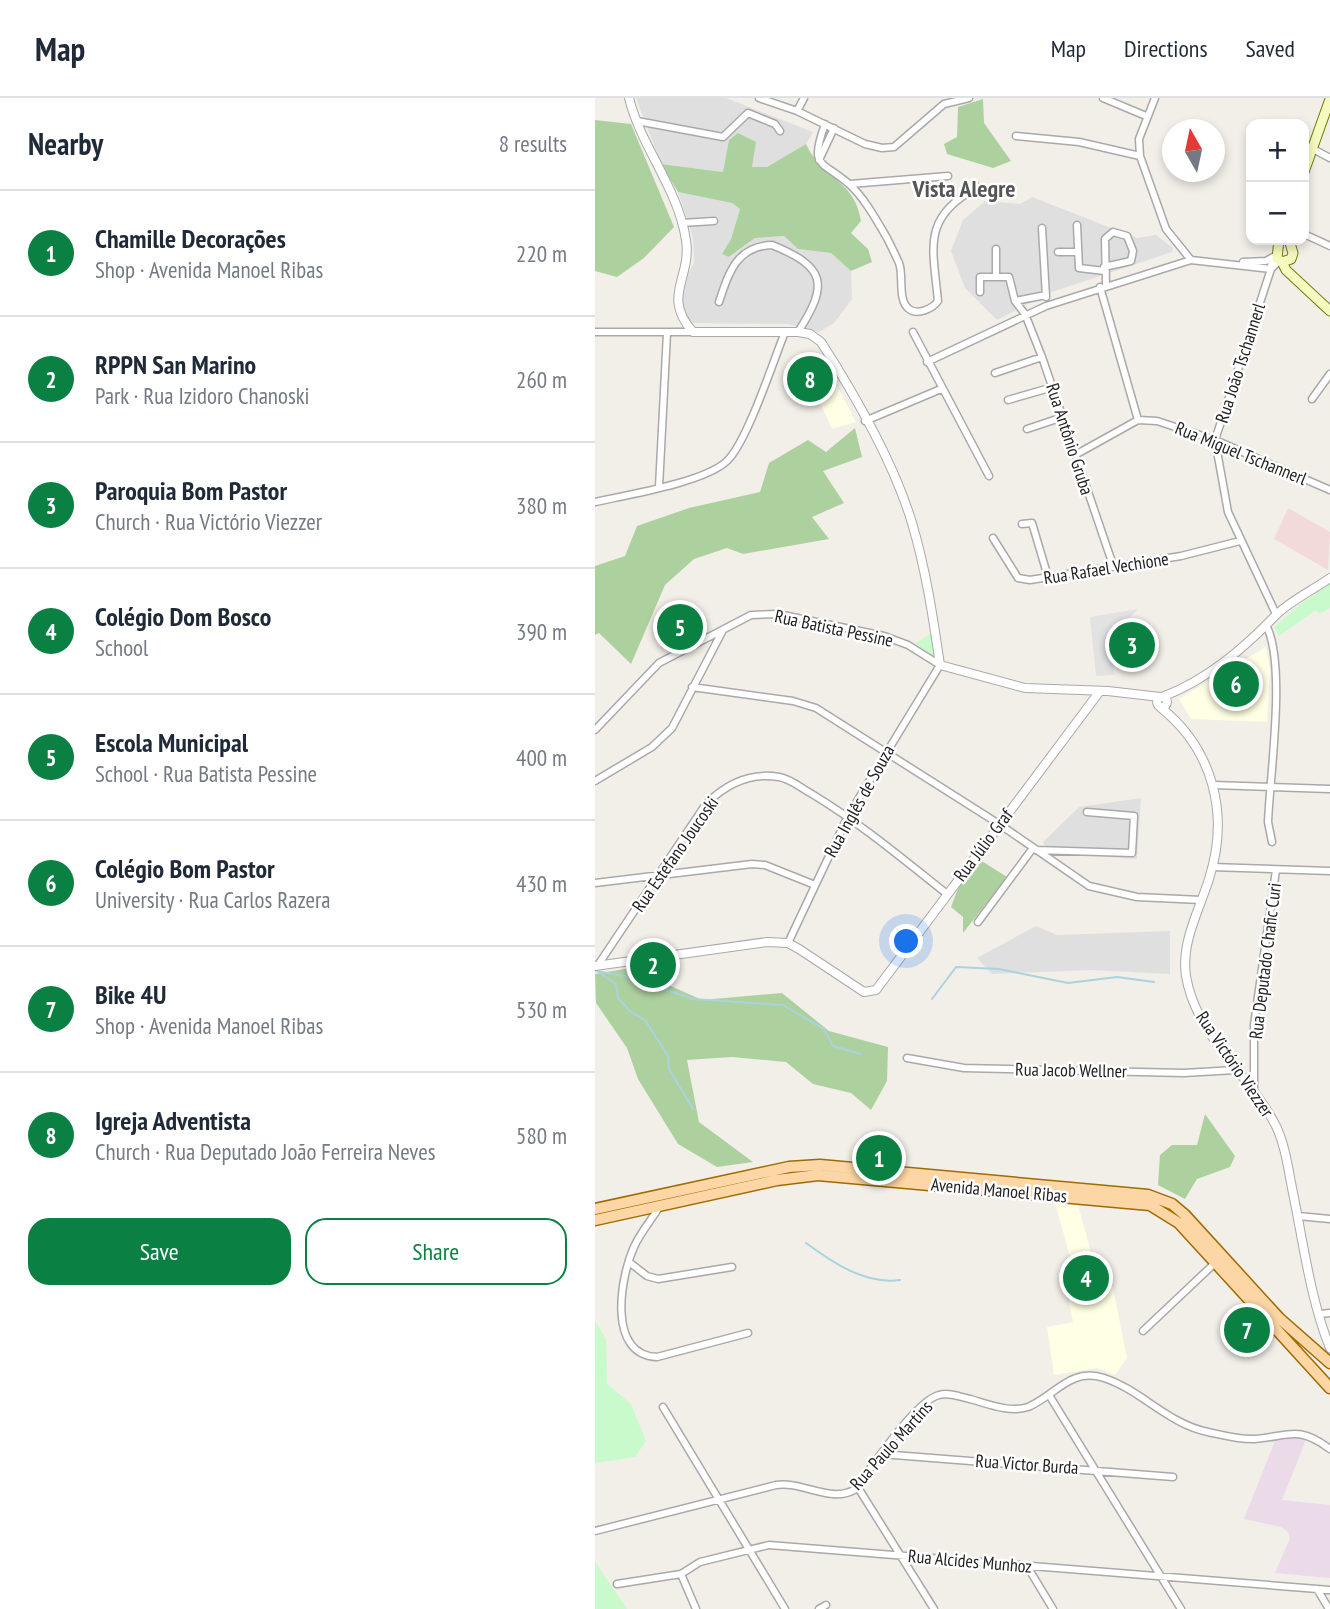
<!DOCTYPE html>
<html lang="en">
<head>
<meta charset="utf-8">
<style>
	:root { --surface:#fff; --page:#f6f6f7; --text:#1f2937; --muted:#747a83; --line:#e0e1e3; --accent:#0b8043 }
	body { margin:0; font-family:"PT Sans Narrow",sans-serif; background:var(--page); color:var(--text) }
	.controls { position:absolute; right:21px; top:21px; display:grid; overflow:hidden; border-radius:14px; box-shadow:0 4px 10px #0003 }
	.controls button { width:63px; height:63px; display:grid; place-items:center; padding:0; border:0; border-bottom:2px solid var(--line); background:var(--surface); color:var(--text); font:35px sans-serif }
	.compass { position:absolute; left:567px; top:21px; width:63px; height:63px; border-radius:50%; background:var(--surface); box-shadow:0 4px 10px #0003; rotate:351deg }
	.you { position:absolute; left:312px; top:844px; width:24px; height:24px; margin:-18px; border:5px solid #fff; border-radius:50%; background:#1a73e8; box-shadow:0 0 0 10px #1a73e833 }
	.badge { display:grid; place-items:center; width:46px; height:46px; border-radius:50%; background:var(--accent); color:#fff; font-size:23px; font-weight:700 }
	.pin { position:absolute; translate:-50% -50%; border:4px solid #fff; box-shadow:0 2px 7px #0006 }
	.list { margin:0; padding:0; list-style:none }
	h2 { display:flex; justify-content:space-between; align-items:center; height:91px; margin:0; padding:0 28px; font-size:30px }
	h2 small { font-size:23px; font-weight:400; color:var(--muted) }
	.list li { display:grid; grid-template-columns:46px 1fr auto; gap:21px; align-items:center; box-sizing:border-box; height:126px; padding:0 28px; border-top:2px solid var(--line) }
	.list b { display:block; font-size:26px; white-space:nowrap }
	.list p { margin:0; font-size:23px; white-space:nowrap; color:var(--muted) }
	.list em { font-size:23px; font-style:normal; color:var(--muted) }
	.actions { display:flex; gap:14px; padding:21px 28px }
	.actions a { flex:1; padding:16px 0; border:2px solid var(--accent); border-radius:21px; text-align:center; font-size:24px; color:var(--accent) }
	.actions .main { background:var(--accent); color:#fff }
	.map { position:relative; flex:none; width:735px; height:1511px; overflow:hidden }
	header { display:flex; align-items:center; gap:42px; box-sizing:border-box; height:98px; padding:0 35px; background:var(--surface); border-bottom:2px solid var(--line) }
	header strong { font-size:33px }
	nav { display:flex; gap:38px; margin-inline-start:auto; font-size:24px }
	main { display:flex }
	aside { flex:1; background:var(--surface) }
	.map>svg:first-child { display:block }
	.residential { fill:#e0dfdf }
	.commercial { fill:#f2dad9 }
	.industrial { fill:#ebdbe8 }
	.education { fill:#ffffe5 }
	.forest { fill:#add19e }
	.park { fill:#c8facc }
	.parking { fill:#e2e2e2 }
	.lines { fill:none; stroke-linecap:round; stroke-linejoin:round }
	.stream { stroke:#aad3df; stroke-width:2 }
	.minor-casing { stroke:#a9a9a9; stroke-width:9 }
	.tertiary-casing { stroke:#a9a9a9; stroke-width:10 }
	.secondary-casing { stroke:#707d05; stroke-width:11 }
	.primary-casing { stroke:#a06b00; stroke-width:13 }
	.minor { stroke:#fff; stroke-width:6 }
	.tertiary { stroke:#fff; stroke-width:8 }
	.secondary { stroke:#f7fabf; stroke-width:9 }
	.primary { stroke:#fcd6a4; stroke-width:10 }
	.labels { text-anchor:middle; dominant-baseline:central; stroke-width:5; stroke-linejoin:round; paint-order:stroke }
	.street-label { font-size:18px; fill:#222; stroke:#fff }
	.district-label { font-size:24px; font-weight:bold; fill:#555; stroke:#fff }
</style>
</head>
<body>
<header>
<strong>Map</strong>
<nav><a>Map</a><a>Directions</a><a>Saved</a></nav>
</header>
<main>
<aside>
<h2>Nearby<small>8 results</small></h2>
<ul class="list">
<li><span class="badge">1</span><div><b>Chamille Decorações</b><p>Shop · Avenida Manoel Ribas</p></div><em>220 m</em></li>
<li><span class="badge">2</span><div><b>RPPN San Marino</b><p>Park · Rua Izidoro Chanoski</p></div><em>260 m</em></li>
<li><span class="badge">3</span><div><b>Paroquia Bom Pastor</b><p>Church · Rua Victório Viezzer</p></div><em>380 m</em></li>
<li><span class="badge">4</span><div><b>Colégio Dom Bosco</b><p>School</p></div><em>390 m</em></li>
<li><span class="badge">5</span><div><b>Escola Municipal</b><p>School · Rua Batista Pessine</p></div><em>400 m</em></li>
<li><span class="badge">6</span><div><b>Colégio Bom Pastor</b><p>University · Rua Carlos Razera</p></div><em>430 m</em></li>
<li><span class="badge">7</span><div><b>Bike 4U</b><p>Shop · Avenida Manoel Ribas</p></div><em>530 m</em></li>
<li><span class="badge">8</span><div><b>Igreja Adventista</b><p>Church · Rua Deputado João Ferreira Neves</p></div><em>580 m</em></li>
</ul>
<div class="actions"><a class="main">Save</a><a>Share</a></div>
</aside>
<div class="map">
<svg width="735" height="1511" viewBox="0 0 735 1511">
	<rect width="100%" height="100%" fill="#f2efe9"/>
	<!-- residential -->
	<path class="residential" d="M41 0H131L218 34 211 46 172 69H156L134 42 128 74 66 66Z
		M83 94 137 105 145 111 136 141 128 155 135 159 160 140 189 138 203 151 236 155 256 173 257 201 239 225 224 234 193 226 97 225 86 213 85 193 99 164 98 140Z
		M437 99 542 140 561 137 578 150 577 154 457 194 402 222 370 190 356 153 368 122 390 103 425 106Z
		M546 700 542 761 453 755 448 744 484 709Z
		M441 828 462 837 575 833V876L495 872 397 876 382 860Z"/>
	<!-- commercial -->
	<path class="commercial" d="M693 410 735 434 733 472 679 441Z"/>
	<!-- industrial -->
	<path class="industrial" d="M702 1337 711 1342 687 1402 735 1407V1480L680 1475 695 1440 693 1434 686 1429 649 1421 681 1340Z"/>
	<!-- education -->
	<path class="education" d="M239 282 261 324 237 331 219 291Z
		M671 549 675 572 672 624 596 621 584 601Z
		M459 1101 482 1104 498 1161 518 1190 532 1260 520 1277 502 1270 459 1277 452 1229 478 1224 468 1171 478 1169Z"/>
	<!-- forest -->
	<path class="forest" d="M388 1 389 25 416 63 398 70 352 56 349 46 362 39 363 9Z
		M0 22 36 26 79 129 49 160 22 179 0 173Z
		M143 35 161 44 157 69H172L211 46C227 81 260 82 266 123L256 135 273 151 277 164 256 173 236 155 203 151 189 138 160 140 134 159 127 156 136 141 145 111 137 105 83 94 66 66 128 74 134 42Z
		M260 330 267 359 228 373 249 405 217 419 234 441 148 456 132 450 99 461 70 487 36 566 4 535 0 537V468L30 458 42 428 94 410 165 394 174 365 213 342 231 354Z
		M382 760 412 779 368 835V819L356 809 367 780Z
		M41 869 58 880 107 902 187 895 234 933 293 949 292 983 276 1012 256 995 218 986 191 964 137 959 92 962 104 1024 158 1064 122 1069 83 1046 43 981 32 950 1 905 0 876Z
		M610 1016 640 1058 635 1069 602 1081 590 1101 563 1087 565 1057 577 1047H602Z"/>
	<!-- park -->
	<path class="park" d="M735 486V510L725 516 721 512 684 538 679 529 707 505Z
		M336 536 340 559 320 545Z
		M0 1223 11 1241 12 1286 36 1306 51 1343 40 1359 0 1365Z
		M0 1463 3 1468 32 1511H0Z"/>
	<!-- parking -->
	<path class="parking" d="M543 511 528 526 522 524 517 527 519 577 501 578 495 519Z"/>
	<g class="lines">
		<!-- stream -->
		<path class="stream" d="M1 873 30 878 98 901 188 907 229 931 238 948 266 956
			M2 873 21 886 23 900 36 914 50 922 73 958 74 971 98 1011
			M337 901 361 869 404 871 473 885 522 879 559 884
			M211 1145C238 1165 271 1187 305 1182"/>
		<!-- minor casing -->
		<g class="minor-casing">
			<path id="minor" d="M164 0 202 13 270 46 287 50 299 49 349 6 374 0
				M508 0 551 18
				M560 0 544 41 545 58 571 131 596 162
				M202 13 209 0
				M42 23 128 39 153 15 180 26 185 33
				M230 26C214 70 226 62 254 86 269 99 282 123 292 140 296 148 300 156 304 165 309 177 302 202 314 211 323 218 338 210 343 203 338 150 326 119 383 89
				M421 38 484 44 545 58
				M716 50 735 60
				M224 62 239 30
				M255 86 353 78
				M87 125 119 123
				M482 127 484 170 510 173
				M447 130 451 199
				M709 136 735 148
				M463 154H482
				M677 160 676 171 620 342 633 414 681 516
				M648 164 671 163 678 159
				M509 169 536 163 538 153 532 138 518 134 510 141 511 187
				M401 177V151
				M505 189 543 322
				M385 194V179H414L420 203 451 197
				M420 203 430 216 447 259 518 467
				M124 204C134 174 142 148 177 147 231 169 234 186 203 234
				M0 234H98
				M318 234 394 378
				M332 264 451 208 596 162 676 171 684 163
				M400 275 447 259
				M717 301 735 276
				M413 302 458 289
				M270 323 346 291
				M432 331 468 319
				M480 357 543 322 562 323 620 342 735 392
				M64 389 72 235
				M0 404C32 397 112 384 133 362 153 341 178 264 190 234
				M427 426 437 425 453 479
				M398 440 423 480 435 482 586 458 645 443
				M672 529C691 569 675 676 673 724L677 744
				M97 589 198 603 221 610 404 726 494 788 542 799 606 802
				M0 632 64 565 156 517 183 516 289 538 313 547 345 567 253 718 193 845
				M0 683 57 649 77 630 128 532
				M618 687 735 691
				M441 752 537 755 539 718 492 714
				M617 769 735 773
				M0 785 157 766 170 767 220 787
				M383 824 438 750
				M3 867 111 706C130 687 155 674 184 679 196 681 206 690 217 696 265 725 308 761 352 796
				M312 960 369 970 589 975 640 972
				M659 994V927L681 772
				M65 1108C57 1121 45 1135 39 1149 25 1180 12 1257 62 1259L153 1235
				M703 1118 735 1121
				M34 1164 52 1178 63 1181 137 1169
				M725 1216 735 1215
				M548 1233 621 1164
				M454 1297 586 1511
				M68 1309 190 1511
				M286 1356 578 1379
				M262 1388 339 1511
				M0 1433 181 1387C207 1383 235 1405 259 1392 276 1371 320 1303 344 1297 354 1294 366 1299 375 1301 393 1306 415 1315 433 1309 460 1298 475 1269 509 1280 546 1292 573 1326 613 1334 627 1337 645 1342 660 1341 695 1338 703 1327 735 1351
				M432 1468 458 1511
				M86 1476 101 1511
				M22 1486 86 1476 105 1464 174 1447 735 1492
				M722 1491 734 1511
				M224 1511 231 1507"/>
		</g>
		<!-- tertiary casing -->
		<g class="tertiary-casing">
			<path id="tertiary" d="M34 0C46 49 83 90 91 142 97 180 66 198 98 234H203L215 236 226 244C260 297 299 365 317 425 331 472 338 519 345 567L430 590 513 593 565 599
				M562 604a5 5 0 1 1 10 0a5 5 0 1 1-10 0Z
				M567 599C612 582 648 551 681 517 695 503 718 492 735 480
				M565 609C618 651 635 716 614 781 604 813 586 844 591 878 601 938 655 977 681 1028 690 1047 693 1069 697 1090 708 1142 715 1201 735 1250
				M0 868 172 844 193 845 204 851 269 894 281 892 505 593"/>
		</g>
		<!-- secondary casing -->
		<g class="secondary-casing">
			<path id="secondary" d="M709 74 735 1
				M684 142 682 160 687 164 696 161
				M694 142 698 155 696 161
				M687 164 691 172 735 213"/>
		</g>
		<!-- primary casing -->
		<g class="primary-casing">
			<path id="primary" d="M0 1111 194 1069 225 1067 553 1097 577 1106 590 1117 684 1220 735 1265
				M0 1122 182 1082 223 1077 555 1107 584 1125 735 1290"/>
		</g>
		<!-- minor -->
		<use href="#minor" class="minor"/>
		<!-- tertiary -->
		<use href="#tertiary" class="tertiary"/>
		<!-- secondary -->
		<use href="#secondary" class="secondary"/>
		<!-- primary -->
		<use href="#primary" class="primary"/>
	</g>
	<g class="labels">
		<!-- street labels -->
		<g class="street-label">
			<text transform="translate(645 265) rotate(-72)">Rua João Tschannerl</text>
			<text transform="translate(475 341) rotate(72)">Rua Antônio Gruba</text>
			<text transform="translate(646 355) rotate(22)">Rua Miguel Tschannerl</text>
			<text transform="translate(511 470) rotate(-9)">Rua Rafael Vechione</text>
			<text transform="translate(239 530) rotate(12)">Rua Batista Pessine</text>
			<text transform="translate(264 703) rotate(-61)">Rua Inglês de Souza</text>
			<text transform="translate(388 747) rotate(-53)">Rua Júlio Graf</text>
			<text transform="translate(80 756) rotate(-55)">Rua Estefano Joucoski</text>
			<text transform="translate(670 863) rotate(-83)">Rua Deputado Chafic Curi</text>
			<text transform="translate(640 966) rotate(56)">Rua Victório Viezzer</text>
			<text transform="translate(476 972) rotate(1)">Rua Jacob Wellner</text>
			<text transform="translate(404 1092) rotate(5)">Avenida Manoel Ribas</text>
			<text transform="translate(296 1347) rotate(-48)">Rua Paulo Martins</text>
			<text transform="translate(432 1366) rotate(4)">Rua Victor Burda</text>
			<text transform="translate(375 1463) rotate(5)">Rua Alcides Munhoz</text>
		</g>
		<!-- district labels -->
		<g class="district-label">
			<text x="369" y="90">Vista Alegre</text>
		</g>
	</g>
</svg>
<div class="controls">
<button>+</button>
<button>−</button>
</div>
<svg class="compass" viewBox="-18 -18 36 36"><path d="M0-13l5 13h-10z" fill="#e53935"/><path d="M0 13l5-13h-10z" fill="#747a83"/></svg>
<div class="you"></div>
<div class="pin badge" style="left:284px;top:1060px">1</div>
<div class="pin badge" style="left:58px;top:867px">2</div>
<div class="pin badge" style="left:537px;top:547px">3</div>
<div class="pin badge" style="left:491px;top:1180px">4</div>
<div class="pin badge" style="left:85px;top:529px">5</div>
<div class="pin badge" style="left:641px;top:586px">6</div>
<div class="pin badge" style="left:652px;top:1232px">7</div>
<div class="pin badge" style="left:215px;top:281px">8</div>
</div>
</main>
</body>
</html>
